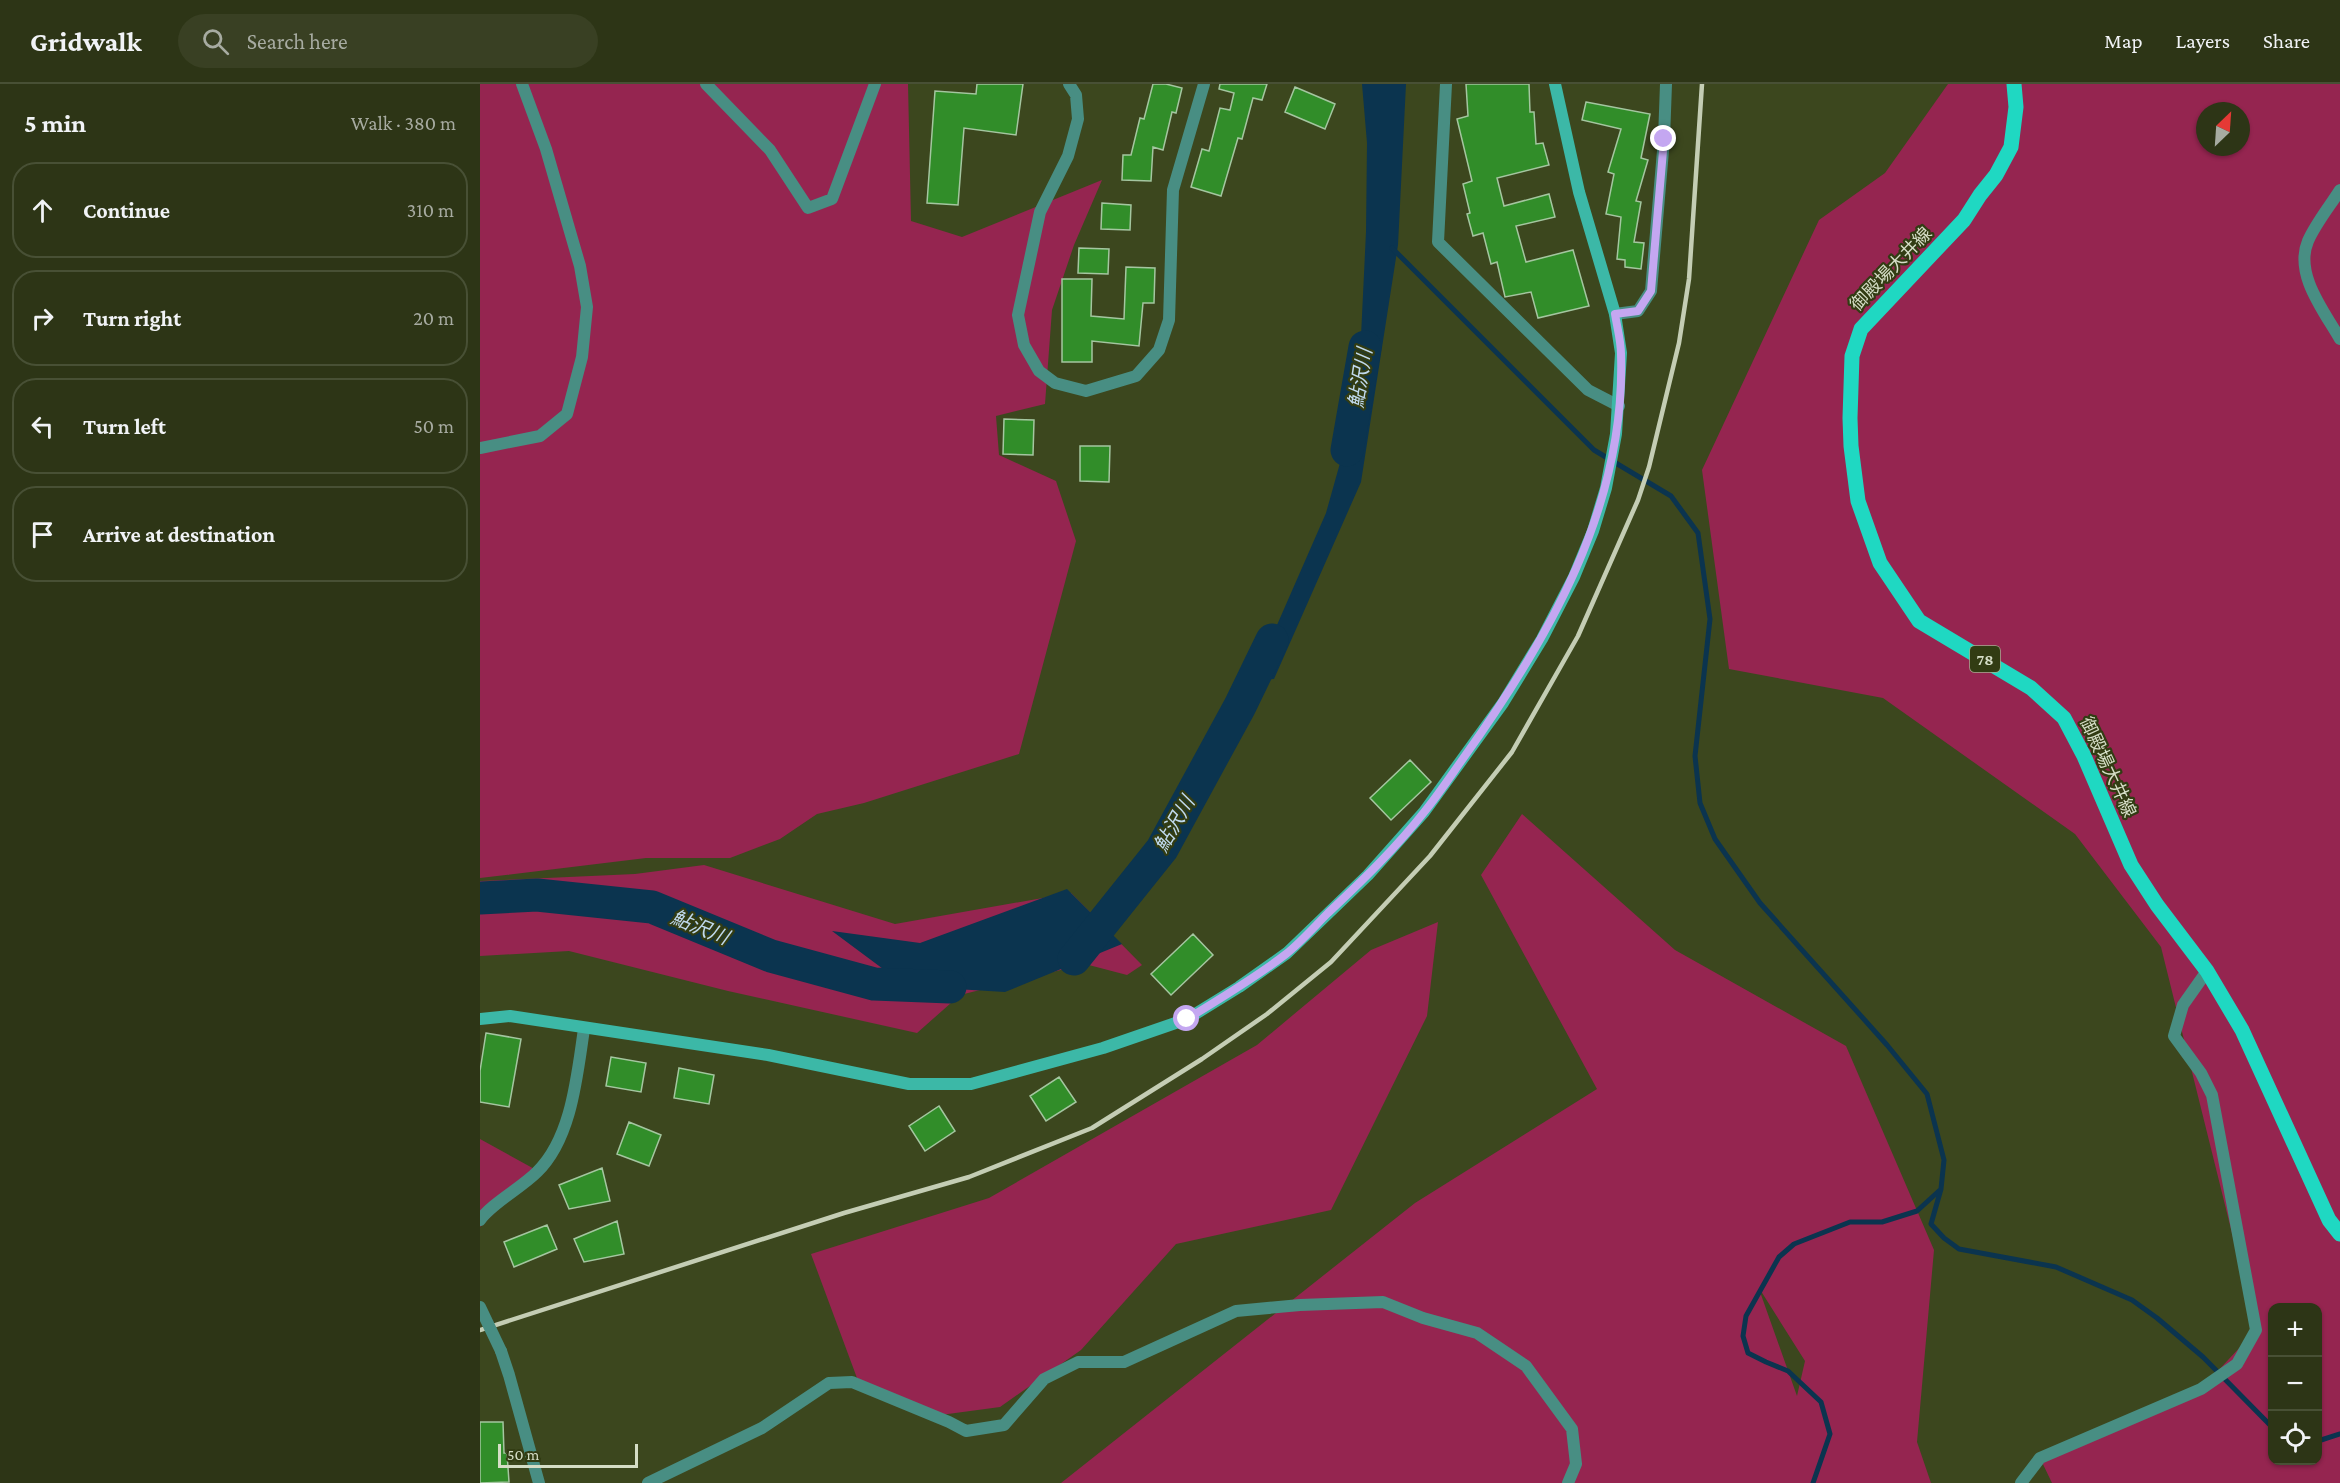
<!DOCTYPE html>
<html lang="en">
<head>
<meta charset="utf-8">
<style>
	:root { --surface:#2d3516; --page:#394023; --text:#f1f3f6; --muted:#a7aba1; --line:#485035 }
	body { margin:0; font-family:"Crimson Pro","Noto Sans JP",serif; background:var(--page); color:var(--text) }
	.controls { position:absolute; right:18px; bottom:18px; display:grid; overflow:hidden; border-radius:12px; box-shadow:0 2px 4px #0004 }
	.controls button { width:54px; height:54px; display:grid; place-items:center; padding:0; border:0; border-bottom:2px solid var(--line); background:var(--surface); color:var(--text); font:30px sans-serif }
	.compass { position:absolute; left:1716px; top:18px; width:54px; height:54px; border-radius:50%; background:var(--surface); box-shadow:0 2px 4px #0004; rotate:25deg }
	.scale { position:absolute; left:18px; bottom:15px; width:140px; box-sizing:border-box; padding-left:6px; border:3px solid #d5ddc6; border-top:0; font-size:16px; line-height:21px; white-space:nowrap; color:#d5ddc6; -webkit-text-stroke:4px #323c13; paint-order:stroke }
	.stop { position:absolute; width:18px; height:18px; margin:-14px; border:4px solid #c4a7f1; border-radius:50%; background:#fff }
	.stop.end { background:#c4a7f1; border-color:#fff; box-shadow:0 2px 6px #0008 }
	.list { margin:0; padding:0; list-style:none }
	h2 { display:flex; justify-content:space-between; align-items:center; height:78px; margin:0; padding:0 24px; font-size:26px }
	h2 small { font-size:20px; font-weight:400; color:var(--muted) }
	.list li { display:grid; grid-template-columns:39px 1fr auto; gap:18px; align-items:center; box-sizing:border-box; height:96px; margin:0 12px 12px; padding:0 12px; border:2px solid var(--line); border-radius:24px }
	.list b { display:block; font-size:22px; white-space:nowrap }
	.list em { font-size:20px; font-style:normal; color:var(--muted) }
	.icon { flex:none; width:33px; height:33px; fill:none; stroke:currentColor; stroke-width:2; stroke-linecap:round; stroke-linejoin:round }
	.map { position:relative; flex:none; width:1860px; height:1399px; overflow:hidden }
	header { display:flex; align-items:center; gap:36px; box-sizing:border-box; height:84px; padding:0 30px; background:var(--surface); border-bottom:2px solid var(--line) }
	header strong { font-size:28px }
	nav { display:flex; gap:33px; margin-inline-start:auto; font-size:21px }
	.search { width:420px; height:54px; background:var(--page); display:flex; align-items:center; gap:15px; box-sizing:border-box; padding:0 21px; border-radius:33px; color:var(--muted); font-size:22px }
	main { display:flex }
	aside { flex:1; background:var(--surface) }
	.map>svg:first-child { display:block }
	.green { fill:#952550; fill-rule:evenodd }
	.water { fill:#0b344f }
	.lines { fill:none; stroke-linecap:round; stroke-linejoin:round }
	.stream { stroke:#0b344f; stroke-width:5 }
	.river { stroke:#0b344f; stroke-width:33 }
	.building { fill:#318d29; stroke:#a4c6a0; stroke-width:1.5 }
	.street { stroke:#488e83; stroke-width:12 }
	.secondary { stroke:#3cb8a7; stroke-width:12 }
	.primary { stroke:#1fd8c2; stroke-width:15 }
	.rail { stroke:#c4cdb4; stroke-width:4.5 }
	.street-bridge { stroke:#488e83; stroke-width:12 }
	.route { stroke:#c4a7f1; stroke-width:8 }
	.labels { text-anchor:middle; dominant-baseline:central; stroke-width:4.5; stroke-linejoin:round; paint-order:stroke }
	.shield { fill:#323c13; stroke:#a4ad90; stroke-width:1.5 }
	.shield-label { font-size:16px; font-weight:bold; fill:#d5ddc6 }
	.street-label { font-size:18px; fill:#d5ddc6; stroke:#323c13 }
	.water-label { font-size:20px; font-style:italic; fill:#c0d9ed; stroke:#323c13 }
</style>
</head>
<body>
<header>
<strong>Gridwalk</strong>
<div class="search"><svg class="icon" aria-label="search" viewBox="0 0 24 24"><circle cx="10" cy="10" r="6"/><path d="M15 15l6 6"/></svg>Search here</div>
<nav><a>Map</a><a>Layers</a><a>Share</a></nav>
</header>
<main>
<aside>
<h2>5 min<small>Walk · 380 m</small></h2>
<ul class="list">
<li><svg class="icon" aria-label="ahead" viewBox="0 0 24 24"><path d="M12 20V5M6 11l6-6 6 6"/></svg><div><b>Continue</b></div><em>310 m</em></li>
<li><svg class="icon" aria-label="right" viewBox="0 0 24 24"><path d="M7 20v-9h11M14 6l5 5-5 5"/></svg><div><b>Turn right</b></div><em>20 m</em></li>
<li><svg class="icon" aria-label="left" viewBox="0 0 24 24"><path d="M17 20v-9H6M10 6l-5 5 5 5"/></svg><div><b>Turn left</b></div><em>50 m</em></li>
<li><svg class="icon" aria-label="arrive" viewBox="0 0 24 24"><path d="M6 21V4h12l-3 4 3 4H6"/></svg><div><b>Arrive at destination</b></div></li>
</ul>
</aside>
<div class="map">
<svg width="1860" height="1399" viewBox="0 0 1860 1399">
	<rect width="100%" height="100%" fill="#3c471e"/>
	<!-- green -->
	<path class="green" d="M0 0H428L431 137 482 153 622 96 594 161 572 226 565 320 516 332 519 371 576 397 596 457 539 670 384 719 337 730 300 755 250 774H166L0 794Z
		M1468 0H1860V1399H1572L1560 1374 1721 1305 1776 1246 1681 863 1595 750 1403 614 1249 585 1222 386 1339 136 1405 89ZM1725 27H1761V63H1725ZM1792 1224H1838V1376H1792Z
		M1042 730 1195 866 1366 962 1454 1166 1437 1358 1451 1399H581L935 1119 1117 1005 1001 791ZM1279 1204 1325 1277 1317 1312 1279 1205Z
		M224 781 415 840 591 809 662 881 647 891 605 880 480 911 437 949 248 907 89 867 0 872V797L155 790Z
		M958 838 947 932 851 1126 696 1160 601 1266 520 1323 453 1332 377 1294 331 1170 509 1114 777 961 891 866Z
		M0 1055 58 1087 0 1143Z"/>
	<!-- water -->
	<path class="water" d="M882 0H926L918 161 881 398 794 595 773 596 846 429 878 315 886 148 887 59Z
		M587 805 642 860 525 908 426 902 352 847 440 859Z"/>
	<g class="lines">
		<!-- stream -->
		<path class="stream" d="M912 164 1114 366 1191 412 1218 449 1230 535 1215 672 1220 719 1235 755 1280 819 1407 961 1447 1010 1464 1076 1461 1105 1451 1140 1464 1154 1479 1165 1576 1183 1652 1216 1677 1234 1723 1273 1792 1343
			M1838 1357 1860 1350
			M1333 1399 1350 1350 1341 1318 1308 1287 1286 1278 1268 1269 1263 1252 1266 1232 1299 1173 1314 1160 1370 1138H1402L1437 1127 1460 1106"/>
		<!-- river -->
		<path class="river" d="M867 366 885 263
			M0 814 57 811 172 823 291 872 394 900 470 903
			M594 875 682 765 760 622 792 556"/>
	</g>
	<!-- building -->
	<path class="building" d="M497 0H543L536 51 484 44 478 121 447 119 455 7 496 10Z
		M673 0H686L702 4 696 29 692 28 683 66 673 63 671 97 642 96 643 71H651L660 34 664 35Z
		M740 0H787L782 16 773 14 762 55 758 54 741 112 711 103 722 65 729 67 740 24 750 26 754 9 739 5Z
		M986 0H1049L1050 28H1054L1056 60 1063 59 1069 81 1017 94 1024 122 1069 110 1075 133 1036 142 1046 178 1093 166 1109 222 1058 234 1051 208 1025 213 1017 178 1011 180 1003 149 993 152 987 130 990 129 983 100 992 97 977 35 988 32Z
		M815 3 855 20 845 45 805 28Z
		M1106 18 1170 30 1161 74 1168 76 1156 117 1161 118 1154 158 1164 159 1161 185 1145 183V176L1137 175 1141 133 1126 130 1134 90 1128 88 1141 45 1102 36Z
		M622 119 651 121 650 146 621 145Z
		M599 164 629 165 628 190 598 189Z
		M646 183 675 184 674 219H663L659 262 612 257V278H582V195H612L611 232 644 235Z
		M524 335 554 336 553 371 523 370Z
		M600 362H630L629 398 600 397Z
		M930 676 951 698 911 736 890 714Z
		M713 850 733 871 691 911 671 890Z
		M6 949 41 955 29 1023 0 1018V987Z
		M131 973 166 979 161 1008 126 1002Z
		M199 984 234 991 229 1020 194 1014Z
		M579 993 596 1018 566 1037 550 1012Z
		M459 1022 475 1047 445 1067 429 1042Z
		M149 1038 181 1051 169 1082 137 1070Z
		M122 1084 130 1117 89 1125 79 1101Z
		M137 1137 144 1170 104 1178 94 1155Z
		M67 1141 77 1165 34 1183 24 1158Z
		M0 1338H23L24 1369H27L29 1398 0 1399Z"/>
	<g class="lines">
		<!-- street -->
		<path class="street" d="M226 0 290 66 328 124 352 115 395 0
			M589 0 596 11 598 35 588 72 560 128 538 231 544 261 559 287 575 299 606 307 656 292 679 266 689 236 693 106 724 0
			M966 0 958 158 1108 306 1139 322
			M1860 106C1850 122 1836 139 1828 157 1814 190 1844 227 1860 255
			M1135 230 1158 227 1171 207 1184 55 1186 0
			M0 364 60 352 87 330 102 273 107 223 100 182 66 65 42 0
			M0 1136C11 1120 41 1104 57 1088 92 1054 97 991 104 945
			M21 1267 29 1291 59 1399
			M168 1399 282 1344 349 1299 372 1298 469 1338 486 1347 524 1341 564 1295 598 1278H644L756 1227 820 1221 903 1218 943 1234 997 1249 1046 1282 1092 1345 1096 1380 1088 1399
			M1541 1399 1560 1374 1721 1305 1757 1280 1776 1246 1732 1011 1721 989 1694 952 1703 921 1727 887"/>
		<!-- secondary -->
		<path class="secondary" d="M0 935 30 932 288 971 429 1000H491L623 964 707 935 759 903 807 869 888 791 944 728 1023 619 1062 555 1094 493 1113 447 1126 404 1136 350 1141 269 1135 230 1099 108 1075 0"/>
		<!-- primary -->
		<path class="primary" d="M1534 0 1536 23 1531 63 1516 91 1500 111 1484 136 1381 245 1372 272 1370 334 1371 362 1378 417 1400 479 1439 537 1551 604 1584 634 1604 672 1651 781 1677 821 1727 887 1762 946 1849 1136 1860 1150"/>
		<!-- rail -->
		<path class="rail" d="M0 1246 364 1129 489 1093 612 1044 722 975 787 930 851 878 950 772 1032 668 1098 552 1158 416 1169 383 1199 259 1209 195 1222 0"/>
		<!-- street-bridge -->
		<path class="street-bridge" d="M0 1223 21 1267"/>
	</g>
	<g class="lines">
		<!-- route -->
		<path class="route" d="M707 935C741 914 775 894 806 870 821 858 834 843 848 829 882 797 916 764 945 727 958 711 970 693 982 676 1068 556 1146 423 1141 270 1141 257 1137 243 1135 230L1158 227 1171 207 1184 55"/>
	</g>
	<g class="labels">
		<!-- shield labels -->
		<rect class="shield" x="1490" y="562" width="30" height="26" rx="4.5"/>
		<g class="shield-label">
			<text x="1505" y="575">78</text>
		</g>
		<!-- street labels -->
		<g class="street-label">
			<text transform="translate(1411 185) rotate(-46)">御殿場大井線</text>
			<text transform="translate(1628 683) rotate(65)">御殿場大井線</text>
		</g>
		<!-- water labels -->
		<g class="water-label">
			<text transform="translate(880 294) rotate(-81)">鮎沢川</text>
			<text transform="translate(694 740) rotate(-60)">鮎沢川</text>
			<text transform="translate(220 843) rotate(22)">鮎沢川</text>
		</g>
	</g>
</svg>
<div class="controls">
<button>+</button>
<button>−</button>
<button><svg class="icon" aria-label="locate" viewBox="0 0 24 24"><circle cx="12" cy="12" r="6"/><path d="M12 2v4M12 18v4M2 12h4M18 12h4"/></svg></button>
</div>
<svg class="compass" viewBox="-18 -18 36 36"><path d="M0-13l5 13h-10z" fill="#e53935"/><path d="M0 13l5-13h-10z" fill="#a7aba1"/></svg>
<div class="scale">50 m</div>
<div class="stop" style="left:707px;top:935px"></div>
<div class="stop end" style="left:1184px;top:55px"></div>
</div>
</main>
</body>
</html>
